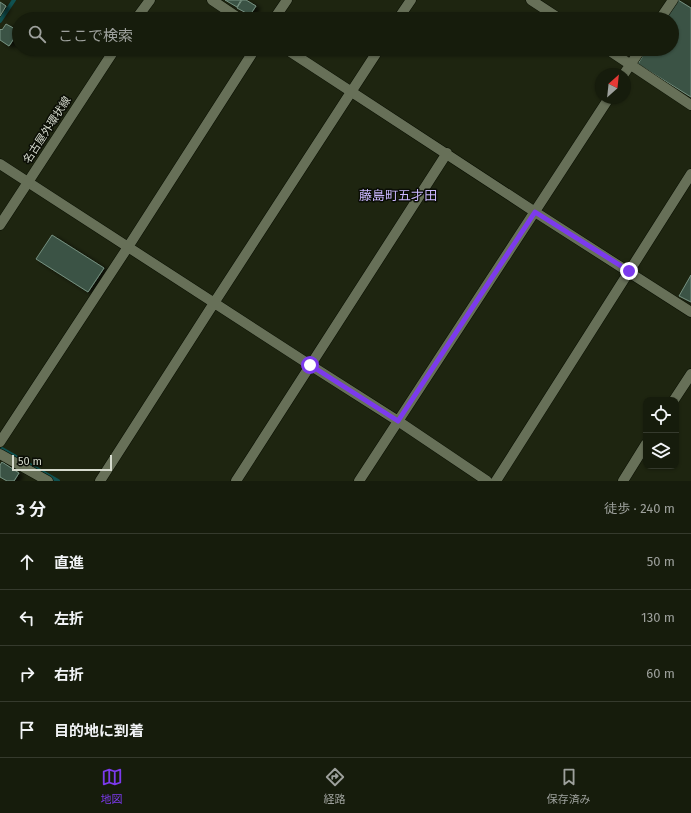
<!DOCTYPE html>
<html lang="ja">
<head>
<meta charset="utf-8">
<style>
	:root { --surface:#161c0c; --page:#23291a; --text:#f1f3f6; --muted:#9ea19d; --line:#353a2d; --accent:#7c3aed }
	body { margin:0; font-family:"Fira Sans","Noto Sans JP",sans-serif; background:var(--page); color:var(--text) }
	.controls { position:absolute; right:12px; bottom:12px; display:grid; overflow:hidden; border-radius:8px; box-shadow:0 1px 3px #0004 }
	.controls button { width:36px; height:36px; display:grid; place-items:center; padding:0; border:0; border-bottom:1px solid var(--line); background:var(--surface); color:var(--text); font:20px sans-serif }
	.compass { position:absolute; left:595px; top:68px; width:36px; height:36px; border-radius:50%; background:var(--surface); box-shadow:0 1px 3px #0004; rotate:27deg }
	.scale { position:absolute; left:12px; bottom:10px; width:100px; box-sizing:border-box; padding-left:4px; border:2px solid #d5dacd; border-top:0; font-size:11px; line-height:14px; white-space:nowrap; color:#d5dacd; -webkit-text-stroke:3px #0a0d05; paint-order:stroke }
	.stop { position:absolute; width:12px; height:12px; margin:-9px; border:3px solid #7c3aed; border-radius:50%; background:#fff }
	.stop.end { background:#7c3aed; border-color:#fff; box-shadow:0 1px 4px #0008 }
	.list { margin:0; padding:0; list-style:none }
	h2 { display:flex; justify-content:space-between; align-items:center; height:52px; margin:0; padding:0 16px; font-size:17px }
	h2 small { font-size:13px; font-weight:400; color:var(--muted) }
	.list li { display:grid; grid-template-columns:26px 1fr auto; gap:12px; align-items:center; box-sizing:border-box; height:56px; padding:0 16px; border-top:1px solid var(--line) }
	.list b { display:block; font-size:15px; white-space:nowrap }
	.list em { font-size:13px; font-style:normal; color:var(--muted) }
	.icon { flex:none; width:22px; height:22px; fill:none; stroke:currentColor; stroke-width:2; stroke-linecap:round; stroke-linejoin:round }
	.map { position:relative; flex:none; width:691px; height:481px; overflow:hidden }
	.search { position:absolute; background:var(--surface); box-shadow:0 1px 3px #0004; left:12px; right:12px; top:12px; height:44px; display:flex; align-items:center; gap:10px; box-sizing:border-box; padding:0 14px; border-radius:22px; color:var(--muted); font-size:15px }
	.sheet { height:276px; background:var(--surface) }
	nav { display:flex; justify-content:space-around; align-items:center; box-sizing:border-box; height:56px; border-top:1px solid var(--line); background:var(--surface); font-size:11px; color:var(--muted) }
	nav a { display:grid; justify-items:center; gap:2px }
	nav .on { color:var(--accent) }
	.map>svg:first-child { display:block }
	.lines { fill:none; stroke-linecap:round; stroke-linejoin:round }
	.stream { stroke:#105251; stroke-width:4 }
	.building { fill:#3a5344; stroke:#769181; filter:url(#shadow) }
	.minor-casing { stroke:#080e00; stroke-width:11 }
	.secondary-casing { stroke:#080e00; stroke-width:11 }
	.minor { stroke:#677058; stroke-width:10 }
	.secondary { stroke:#677058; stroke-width:10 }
	.route { stroke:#7c3aed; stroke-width:5 }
	.labels { text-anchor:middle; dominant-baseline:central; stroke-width:3; stroke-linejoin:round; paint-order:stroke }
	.street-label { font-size:11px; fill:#d5dacd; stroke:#0a0d05 }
	.quarter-label { font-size:13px; fill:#cbb8ff; stroke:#0a0d05 }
</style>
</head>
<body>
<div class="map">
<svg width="691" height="481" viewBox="0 0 691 481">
	<defs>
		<filter id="shadow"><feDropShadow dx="4.5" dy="2.5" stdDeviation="2" flood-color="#0009"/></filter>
	</defs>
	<rect width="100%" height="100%" fill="#1e2510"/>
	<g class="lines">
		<!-- stream -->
		<path class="stream" d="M0 21 14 0
			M2 449 58 481"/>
	</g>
	<!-- building -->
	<path class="building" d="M225 0H241L237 7Z
		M242 0H246L256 6 250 15 237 8Z
		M678 0 691 8V97L638 64 647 49H672V19H665Z
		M0 2 6 6 0 16Z
		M6 24 19 31 9 46 0 40V30L1 29 2 30Z
		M52 235 104 268 88 292 36 259Z
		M691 275V302L679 296Z
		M2 462 19 473 14 481H7L0 477V465Z"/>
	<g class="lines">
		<!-- minor casing -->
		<g class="minor-casing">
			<path id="minor" d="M212 0 240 19
				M531 0 560 19
				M274 19 287 0
				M398 19 411 0
				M660 19 673 0
				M286 49 535 212 691 312
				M607 49 691 105
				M624 74 641 49
				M0 164 310 365 398 421 487 481
				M674 400 691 374
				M0 442 128 247 255 49
				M0 454 48 481
				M100 481 214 303 379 49
				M236 481 447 153
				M359 481 609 98
				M496 481 691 174
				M623 481 646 444"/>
		</g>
		<!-- secondary casing -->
		<g class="secondary-casing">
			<path id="secondary" d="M136 19 150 0
				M0 225 115 49"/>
		</g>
		<!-- minor -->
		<use href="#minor" class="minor"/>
		<!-- secondary -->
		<use href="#secondary" class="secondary"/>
	</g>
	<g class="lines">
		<!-- route -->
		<path class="route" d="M310 365 398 421 535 212 629 271"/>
	</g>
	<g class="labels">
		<!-- street labels -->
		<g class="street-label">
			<text transform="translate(47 130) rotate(-57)">名古屋外環状線</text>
		</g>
		<!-- quarter labels -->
		<g class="quarter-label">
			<text x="398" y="195">藤島町五才田</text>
		</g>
	</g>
</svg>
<div class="controls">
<button><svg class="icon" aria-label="locate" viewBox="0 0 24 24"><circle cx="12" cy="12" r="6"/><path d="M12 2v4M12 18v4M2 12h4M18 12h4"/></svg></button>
<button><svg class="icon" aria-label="layers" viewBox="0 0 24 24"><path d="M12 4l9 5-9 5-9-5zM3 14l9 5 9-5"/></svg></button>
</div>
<svg class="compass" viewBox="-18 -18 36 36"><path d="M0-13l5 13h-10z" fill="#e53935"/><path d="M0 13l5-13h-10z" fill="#9ea19d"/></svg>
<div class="scale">50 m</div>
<div class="stop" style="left:310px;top:365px"></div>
<div class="stop end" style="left:629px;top:271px"></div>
<div class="search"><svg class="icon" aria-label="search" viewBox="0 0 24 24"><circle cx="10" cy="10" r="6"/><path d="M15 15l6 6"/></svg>ここで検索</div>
</div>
<section class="sheet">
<h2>3 分<small>徒歩 · 240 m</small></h2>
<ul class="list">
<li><svg class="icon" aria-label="ahead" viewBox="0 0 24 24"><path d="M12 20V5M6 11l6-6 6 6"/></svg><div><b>直進</b></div><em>50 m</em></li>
<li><svg class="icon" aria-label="left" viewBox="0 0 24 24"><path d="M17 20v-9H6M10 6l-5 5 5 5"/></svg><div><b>左折</b></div><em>130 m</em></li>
<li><svg class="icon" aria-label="right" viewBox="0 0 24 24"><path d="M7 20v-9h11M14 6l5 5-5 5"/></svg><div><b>右折</b></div><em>60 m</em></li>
<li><svg class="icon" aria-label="arrive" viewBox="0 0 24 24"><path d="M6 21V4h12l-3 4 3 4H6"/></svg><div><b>目的地に到着</b></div></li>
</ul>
</section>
<nav>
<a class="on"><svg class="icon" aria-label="map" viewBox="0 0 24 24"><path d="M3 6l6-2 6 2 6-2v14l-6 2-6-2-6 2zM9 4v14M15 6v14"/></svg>地図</a>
<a><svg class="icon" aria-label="directions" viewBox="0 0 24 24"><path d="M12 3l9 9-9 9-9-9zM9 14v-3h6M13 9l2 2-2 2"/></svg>経路</a>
<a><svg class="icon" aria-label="saved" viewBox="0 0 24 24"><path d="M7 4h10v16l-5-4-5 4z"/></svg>保存済み</a>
</nav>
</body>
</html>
